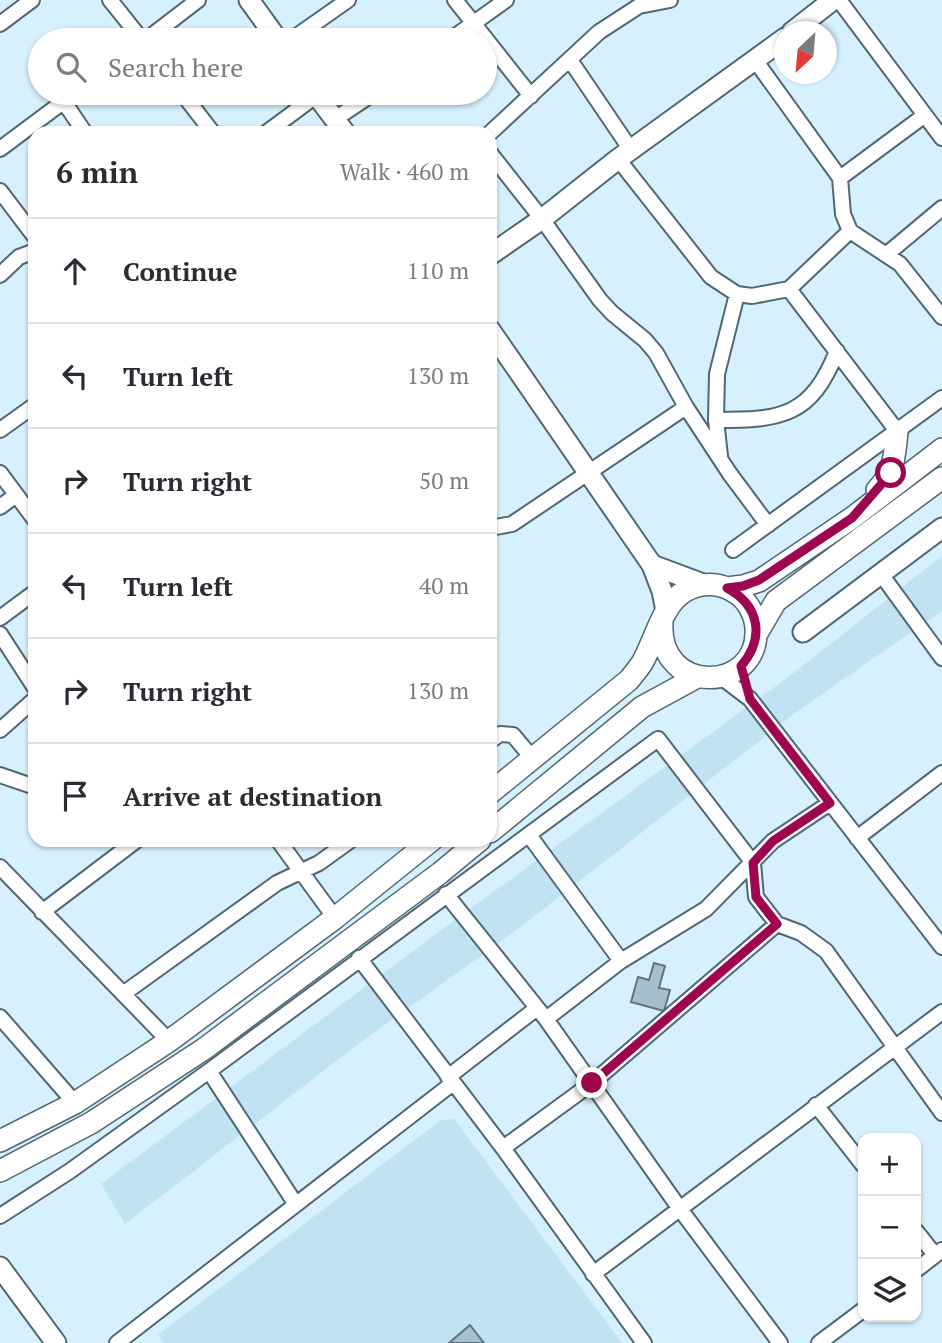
<!DOCTYPE html>
<html lang="en">
<head>
<meta charset="utf-8">
<style>
	:root { --surface:#fff; --page:#f7f7f7; --text:#2b2b33; --muted:#7c7c81; --line:#e1e1e2 }
	body { margin:0; font-family:"PT Serif",serif; background:var(--page); color:var(--text) }
	.controls { position:absolute; right:21px; bottom:21px; display:grid; overflow:hidden; border-radius:14px; box-shadow:0 2px 5px #0004 }
	.controls button { width:63px; height:63px; display:grid; place-items:center; padding:0; border:0; border-bottom:2px solid var(--line); background:var(--surface); color:var(--text); font:35px sans-serif }
	.compass { position:absolute; left:774px; top:21px; width:63px; height:63px; border-radius:50%; background:var(--surface); box-shadow:0 2px 5px #0004; rotate:206deg }
	.stop { position:absolute; width:21px; height:21px; margin:-16px; border:5px solid #9e0750; border-radius:50%; background:#fff }
	.stop.end { background:#9e0750; border-color:#fff; box-shadow:0 2px 7px #0008 }
	.list { margin:0; padding:0; list-style:none }
	h2 { display:flex; justify-content:space-between; align-items:center; height:91px; margin:0; padding:0 28px; font-size:30px }
	h2 small { font-size:23px; font-weight:400; color:var(--muted) }
	.list li { display:grid; grid-template-columns:46px 1fr auto; gap:21px; align-items:center; box-sizing:border-box; height:105px; padding:0 28px; border-top:2px solid var(--line) }
	.list b { display:block; font-size:26px; white-space:nowrap }
	.list em { font-size:23px; font-style:normal; color:var(--muted) }
	.icon { flex:none; width:38px; height:38px; fill:none; stroke:currentColor; stroke-width:2; stroke-linecap:round; stroke-linejoin:round }
	.map { position:relative; flex:none; width:942px; height:1343px; overflow:hidden }
	.search { position:absolute; background:var(--surface); box-shadow:0 2px 5px #0004; left:28px; top:28px; width:469px; height:77px; display:flex; align-items:center; gap:18px; box-sizing:border-box; padding:0 24px; border-radius:38px; color:var(--muted); font-size:26px }
	.panel { position:absolute; background:var(--surface); box-shadow:0 2px 5px #0004; left:28px; top:126px; width:469px; height:721px; border-radius:21px }
	.map>svg:first-child { display:block }
	.built { fill:#c1e2f3 }
	.building { fill:#a7bfcc; stroke:#5e7581; stroke-width:2 }
	.lines { fill:none; stroke-linecap:round; stroke-linejoin:round }
	.street-casing { stroke:#516773; stroke-width:18 }
	.secondary-casing { stroke:#516773; stroke-width:23 }
	.primary-casing { stroke:#516773; stroke-width:24 }
	.street { stroke:#fff; stroke-width:14 }
	.secondary { stroke:#fff; stroke-width:19 }
	.primary { stroke:#fff; stroke-width:21 }
	.route { stroke:#9e0750; stroke-width:9 }
</style>
</head>
<body>
<div class="map">
<svg width="942" height="1343" viewBox="0 0 942 1343">
	<rect width="100%" height="100%" fill="#d7f0fe"/>
	<!-- built -->
	<path class="built" d="M942 556V611L802 708 511 934 357 1045 125 1224 101 1184 433 936 791 675Z
		M454 1119 622 1343H164L158 1335 441 1120Z"/>
	<!-- building -->
	<path class="building" d="M654 963 665 966 659 988 670 990 664 1011 631 1002 638 977 649 980Z
		M470 1325 484 1343H449Z"/>
	<g class="lines">
		<!-- street casing -->
		<g class="street-casing">
			<path id="street" d="M110 0 142 40
				M455 0 531 96
				M839 0 942 138
				M0 24 32 0
				M146 40 198 0
				M291 40 348 0
				M450 40 506 0
				M570 60 631 150
				M755 60 840 178 843 214 850 231 900 264 942 317
				M182 93 213 133
				M64 102 85 133
				M335 119 374 93
				M266 133 317 95
				M490 133 599 32 639 6 670 0
				M0 149 75 93
				M490 153 542 219 600 300 612 313 645 340 656 353 686 407 730 474 768 525
				M618 159 711 277 737 294 752 296 789 289 850 231
				M840 178 925 115
				M0 191 35 237
				M887 254 942 208
				M0 275 19 257 35 251
				M789 289 897 431
				M716 420C781 420 811 417 837 351
				M0 430 35 405
				M720 456 716 420 717 374 737 294
				M0 473 35 520
				M0 507 16 495
				M490 528 512 524 686 407
				M733 550 942 398
				M881 574 942 658
				M0 618 35 592
				M0 634 35 688
				M721 677 750 699 942 947
				M0 730 35 699
				M490 741 500 734 513 735 533 759
				M0 775 35 787
				M529 835 621 961
				M857 838 942 773
				M278 840 335 918
				M0 867 169 1041
				M446 894 546 1019 680 1209 780 1343
				M42 912 137 840
				M359 958 503 1148 644 1343
				M123 994 277 883 319 863 351 840
				M0 1017 75 1103
				M546 1019 621 961 706 909 773 841 830 803
				M209 1071 295 1203
				M448 1077 537 1008
				M816 1105 863 1165
				M503 1148 592 1083 777 924
				M0 1216 70 1171 209 1071 658 739 753 863 756 897 777 924 801 933 826 951 942 1113
				M916 1231 935 1255
				M916 1270 942 1250
				M593 1274 942 1012
				M117 1343 453 1083
				M819 1343 863 1310"/>
		</g>
		<!-- secondary casing -->
		<g class="secondary-casing">
			<path id="secondary" d="M249 0 278 40
				M792 32 833 0
				M315 93 345 133
				M490 255 542 219 618 159 785 38
				M490 330 652 565 662 591 666 611
				M652 565 703 584
				M803 632 942 528
				M0 1267 56 1343"/>
		</g>
		<!-- primary casing -->
		<g class="primary-casing">
			<path id="primary" d="M877 490C894 472 895 455 897 431
				M727 588 743 586 759 581 852 518 942 449
				M756 635 776 601 942 478
				M490 793 629 680C633 675 638 669 642 663 655 641 662 604 685 591 701 582 720 582 736 593 747 600 755 614 756 628 760 694 657 696 662 622
				M490 832 642 707 697 677
				M0 1141 75 1103 169 1041 335 918 432 840
				M0 1171 91 1123 204 1049 440 873 480 840"/>
		</g>
		<!-- street -->
		<use href="#street" class="street"/>
		<!-- secondary -->
		<use href="#secondary" class="secondary"/>
		<!-- primary -->
		<use href="#primary" class="primary"/>
	</g>
	<g class="lines">
		<!-- route -->
		<path class="route" d="M592 1083 777 924 756 897 753 863 773 841 830 803 750 699 741 666C765 638 760 606 727 588L743 586 759 580 852 518 891 473"/>
	</g>
</svg>
<div class="controls">
<button>+</button>
<button>−</button>
<button><svg class="icon" aria-label="layers" viewBox="0 0 24 24"><path d="M12 4l9 5-9 5-9-5zM3 14l9 5 9-5"/></svg></button>
</div>
<svg class="compass" viewBox="-18 -18 36 36"><path d="M0-13l5 13h-10z" fill="#e53935"/><path d="M0 13l5-13h-10z" fill="#7c7c81"/></svg>
<div class="stop" style="left:891px;top:473px"></div>
<div class="stop end" style="left:592px;top:1083px"></div>
<div class="search"><svg class="icon" aria-label="search" viewBox="0 0 24 24"><circle cx="10" cy="10" r="6"/><path d="M15 15l6 6"/></svg>Search here</div>
<section class="panel">
<h2>6 min<small>Walk · 460 m</small></h2>
<ul class="list">
<li><svg class="icon" aria-label="ahead" viewBox="0 0 24 24"><path d="M12 20V5M6 11l6-6 6 6"/></svg><div><b>Continue</b></div><em>110 m</em></li>
<li><svg class="icon" aria-label="left" viewBox="0 0 24 24"><path d="M17 20v-9H6M10 6l-5 5 5 5"/></svg><div><b>Turn left</b></div><em>130 m</em></li>
<li><svg class="icon" aria-label="right" viewBox="0 0 24 24"><path d="M7 20v-9h11M14 6l5 5-5 5"/></svg><div><b>Turn right</b></div><em>50 m</em></li>
<li><svg class="icon" aria-label="left" viewBox="0 0 24 24"><path d="M17 20v-9H6M10 6l-5 5 5 5"/></svg><div><b>Turn left</b></div><em>40 m</em></li>
<li><svg class="icon" aria-label="right" viewBox="0 0 24 24"><path d="M7 20v-9h11M14 6l5 5-5 5"/></svg><div><b>Turn right</b></div><em>130 m</em></li>
<li><svg class="icon" aria-label="arrive" viewBox="0 0 24 24"><path d="M6 21V4h12l-3 4 3 4H6"/></svg><div><b>Arrive at destination</b></div></li>
</ul>
</section>
</div>
</body>
</html>
